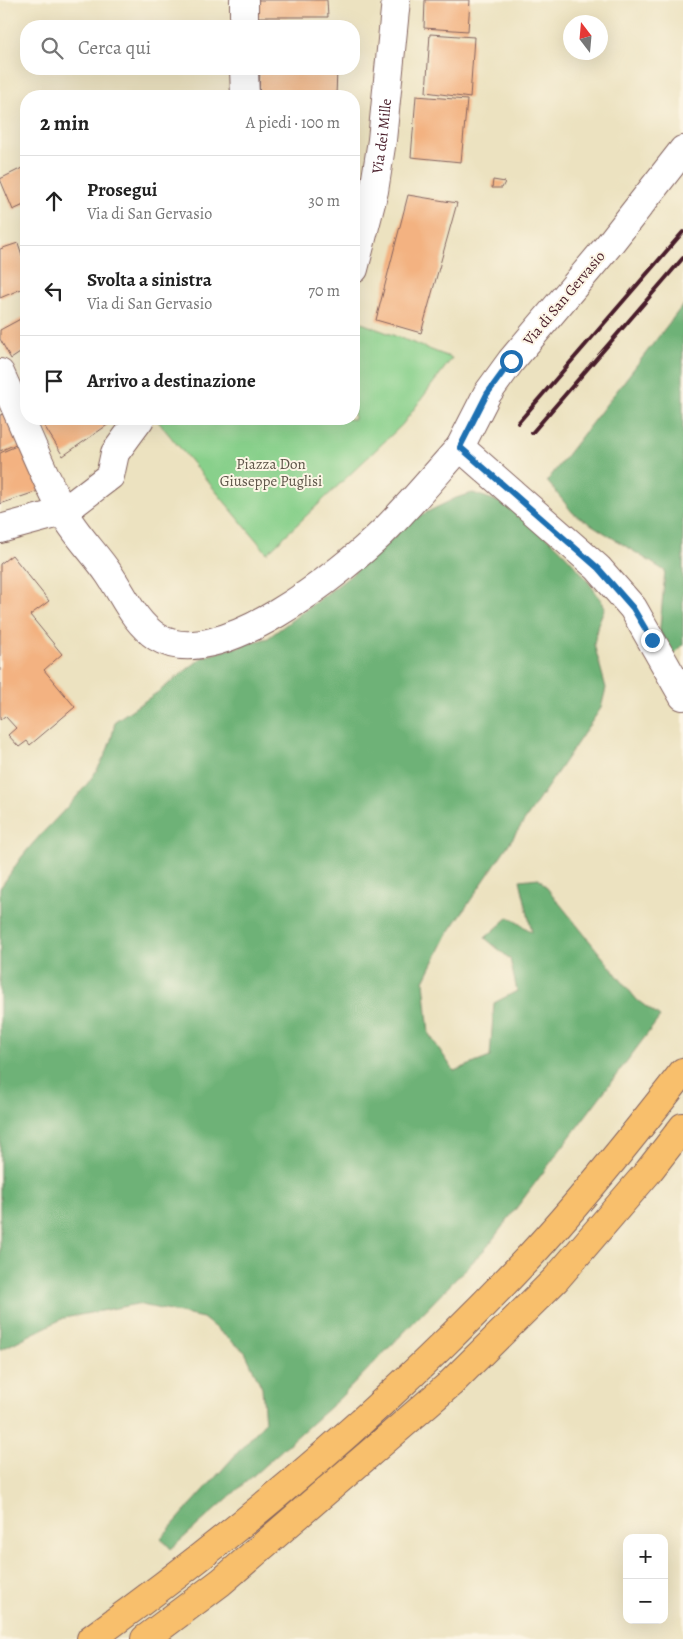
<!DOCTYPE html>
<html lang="it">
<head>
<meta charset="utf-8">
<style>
	:root { --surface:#fff; --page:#f2f2f2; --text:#222; --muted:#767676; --line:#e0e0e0 }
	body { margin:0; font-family:Alegreya,serif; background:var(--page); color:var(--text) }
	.controls { position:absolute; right:15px; bottom:15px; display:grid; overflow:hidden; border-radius:10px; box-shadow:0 5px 20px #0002 }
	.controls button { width:45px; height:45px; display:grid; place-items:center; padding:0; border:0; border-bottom:1px solid var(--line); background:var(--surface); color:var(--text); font:25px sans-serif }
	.compass { position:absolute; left:563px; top:15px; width:45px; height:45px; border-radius:50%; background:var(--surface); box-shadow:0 5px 20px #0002; rotate:344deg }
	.stop { position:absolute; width:15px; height:15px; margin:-11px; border:4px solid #1f6fb2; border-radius:50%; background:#fff }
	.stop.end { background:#1f6fb2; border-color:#fff; box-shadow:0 1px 5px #0008 }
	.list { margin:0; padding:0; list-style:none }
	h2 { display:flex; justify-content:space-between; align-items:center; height:65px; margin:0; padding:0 20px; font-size:21px }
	h2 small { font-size:16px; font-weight:400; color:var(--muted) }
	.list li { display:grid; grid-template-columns:32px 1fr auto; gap:15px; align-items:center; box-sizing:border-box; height:90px; padding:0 20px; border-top:1px solid var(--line) }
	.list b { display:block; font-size:19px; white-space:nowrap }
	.list p { margin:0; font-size:16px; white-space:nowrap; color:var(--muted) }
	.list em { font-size:16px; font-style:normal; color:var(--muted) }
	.icon { flex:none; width:28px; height:28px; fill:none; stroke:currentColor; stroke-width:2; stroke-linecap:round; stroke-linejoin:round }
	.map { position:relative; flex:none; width:683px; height:1639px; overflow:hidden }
	.search { position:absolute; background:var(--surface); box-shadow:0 5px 20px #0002; left:20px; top:20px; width:340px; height:55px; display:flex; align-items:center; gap:12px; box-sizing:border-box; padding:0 18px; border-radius:20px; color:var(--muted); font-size:19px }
	.panel { position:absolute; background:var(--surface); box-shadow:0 5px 20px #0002; left:20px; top:90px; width:340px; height:335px; border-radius:20px }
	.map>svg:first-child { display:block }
	.green { fill:#88d08b; stroke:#69785b }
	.forest { fill:#6eb277; stroke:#5c6851 }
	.building { fill:#f3b281 }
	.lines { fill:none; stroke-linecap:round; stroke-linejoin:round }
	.minor-casing { stroke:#83635f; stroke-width:30 }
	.highway-casing { stroke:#83635f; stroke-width:30 }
	.minor { stroke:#fff; stroke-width:28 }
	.highway { stroke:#f8bf6c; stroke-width:28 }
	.rail { stroke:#4a1f2b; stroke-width:4 }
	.route { stroke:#1f6fb2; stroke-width:6 }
	.labels { text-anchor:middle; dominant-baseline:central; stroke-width:4; stroke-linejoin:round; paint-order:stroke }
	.street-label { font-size:15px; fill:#4a1f2b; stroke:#fcf5e5 }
	.park-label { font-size:15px; fill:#5d5448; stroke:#fcf5e5 }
</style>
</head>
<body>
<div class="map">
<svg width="683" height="1639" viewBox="0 0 683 1639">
	<rect width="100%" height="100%" fill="#fcf5e5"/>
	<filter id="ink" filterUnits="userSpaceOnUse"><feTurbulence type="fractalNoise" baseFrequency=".02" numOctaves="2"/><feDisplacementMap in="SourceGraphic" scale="10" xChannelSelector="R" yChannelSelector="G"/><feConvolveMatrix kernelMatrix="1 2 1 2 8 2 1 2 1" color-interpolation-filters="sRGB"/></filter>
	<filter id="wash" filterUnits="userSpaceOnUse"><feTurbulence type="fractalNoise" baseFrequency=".0096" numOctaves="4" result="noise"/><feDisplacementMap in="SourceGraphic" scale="20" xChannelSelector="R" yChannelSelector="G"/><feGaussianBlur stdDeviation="1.12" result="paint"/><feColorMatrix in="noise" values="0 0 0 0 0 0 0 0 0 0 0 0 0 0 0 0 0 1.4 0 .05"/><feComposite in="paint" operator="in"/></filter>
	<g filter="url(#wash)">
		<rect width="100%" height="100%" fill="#ece2c0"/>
		<!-- green -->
		<path class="green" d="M354 320 452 358 402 425 267 553 156 419H354Z"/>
		<!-- forest -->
		<path class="forest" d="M683 305V645L656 672 665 571 573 513 547 481Z
			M473 493C484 497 497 500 506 506 546 532 581 566 605 607L598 624 594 644 606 688 601 708 447 935 424 981 429 1034 454 1071 490 1057 494 1003 517 991 510 959 485 938 509 917 532 932 520 880 539 878 637 1000 660 1017 487 1247 340 1398 171 1549 161 1538 265 1422 262 1388 245 1352 203 1318 137 1304 64 1318 0 1350V888C10 875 18 860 29 848 63 808 108 776 115 721L158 692 203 657 268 638 349 577 415 518 456 498Z"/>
		<g id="blocks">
			<!-- building -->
			<path class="building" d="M251 0H327L328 17H251Z
				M425 0H470L468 31 424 28Z
				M430 34 474 37 470 98 426 92Z
				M260 69H337L336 96H259Z
				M416 96 467 100 461 162 411 157Z
				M26 166V204L13 210 0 179Z
				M493 180 505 182 502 188H492Z
				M408 195 457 203 421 333 376 320Z
				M18 243 26 267V287L0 298V249Z
				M26 316V349L11 359 0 339V330Z
				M26 382V396L19 385Z
				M4 414 18 443 0 451V415Z
				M40 419H116L63 456Z
				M21 444 44 489 0 504V453Z
				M12 555 49 601 30 615 62 654 44 670 75 707 30 745 27 741 19 747 8 735 16 728 5 716 0 720V564Z"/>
		</g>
	</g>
	<g filter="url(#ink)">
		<use href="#blocks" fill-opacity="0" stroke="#83635f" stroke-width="1"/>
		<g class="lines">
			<!-- minor casing -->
			<g class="minor-casing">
				<g id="minor">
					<path d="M244 0V26"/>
					<path d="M244 69 245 96"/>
					<path d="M683 150 608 246 511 361 487 394 460 447 598 568 633 608 683 696"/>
					<path id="s1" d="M354 269 374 191 382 140 396 0"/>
					<path d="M0 373C21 418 39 466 62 510 74 533 95 553 109 574 124 596 134 622 157 637 216 675 343 571 384 531 411 504 435 475 460 447"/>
					<path d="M0 529 63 512 110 476 115 453 140 419"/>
				</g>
			</g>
			<!-- highway casing -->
			<g class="highway-casing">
				<path id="highway" d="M91 1639C248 1526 397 1398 530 1256 584 1198 634 1135 683 1072
					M145 1639 221 1582 450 1384 556 1279 648 1172 683 1127"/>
			</g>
			<!-- minor -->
			<use href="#minor" class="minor"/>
			<!-- highway -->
			<use href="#highway" class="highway"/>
			<!-- rail -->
			<path class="rail" d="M518 423 683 232
				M532 433 683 258"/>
		</g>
	</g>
	<g class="lines" filter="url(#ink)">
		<!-- route -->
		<path class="route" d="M511 361 487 394 460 447 598 568 633 608 652 640"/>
	</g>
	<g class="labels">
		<!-- street labels -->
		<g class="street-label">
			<text stroke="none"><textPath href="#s1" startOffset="136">Via dei Mille</textPath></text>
			<text transform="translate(564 298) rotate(-50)">Via di San Gervasio</text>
		</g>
		<!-- park labels -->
		<g class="park-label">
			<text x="271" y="464">Piazza Don<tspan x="271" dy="17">Giuseppe Puglisi</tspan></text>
		</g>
	</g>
</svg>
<div class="controls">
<button>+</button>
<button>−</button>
</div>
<svg class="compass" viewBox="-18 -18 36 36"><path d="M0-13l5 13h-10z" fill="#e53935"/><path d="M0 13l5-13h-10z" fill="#767676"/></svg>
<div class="stop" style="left:511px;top:361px"></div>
<div class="stop end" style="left:652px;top:640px"></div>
<div class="search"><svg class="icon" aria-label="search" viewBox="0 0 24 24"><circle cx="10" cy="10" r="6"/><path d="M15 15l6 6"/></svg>Cerca qui</div>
<section class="panel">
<h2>2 min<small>A piedi · 100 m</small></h2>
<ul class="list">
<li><svg class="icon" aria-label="ahead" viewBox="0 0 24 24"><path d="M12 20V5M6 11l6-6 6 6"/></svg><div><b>Prosegui</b><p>Via di San Gervasio</p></div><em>30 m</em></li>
<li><svg class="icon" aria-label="left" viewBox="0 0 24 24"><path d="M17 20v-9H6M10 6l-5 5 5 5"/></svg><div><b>Svolta a sinistra</b><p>Via di San Gervasio</p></div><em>70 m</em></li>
<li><svg class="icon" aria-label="arrive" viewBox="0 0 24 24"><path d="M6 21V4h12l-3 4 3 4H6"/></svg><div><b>Arrivo a destinazione</b></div></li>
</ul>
</section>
</div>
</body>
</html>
